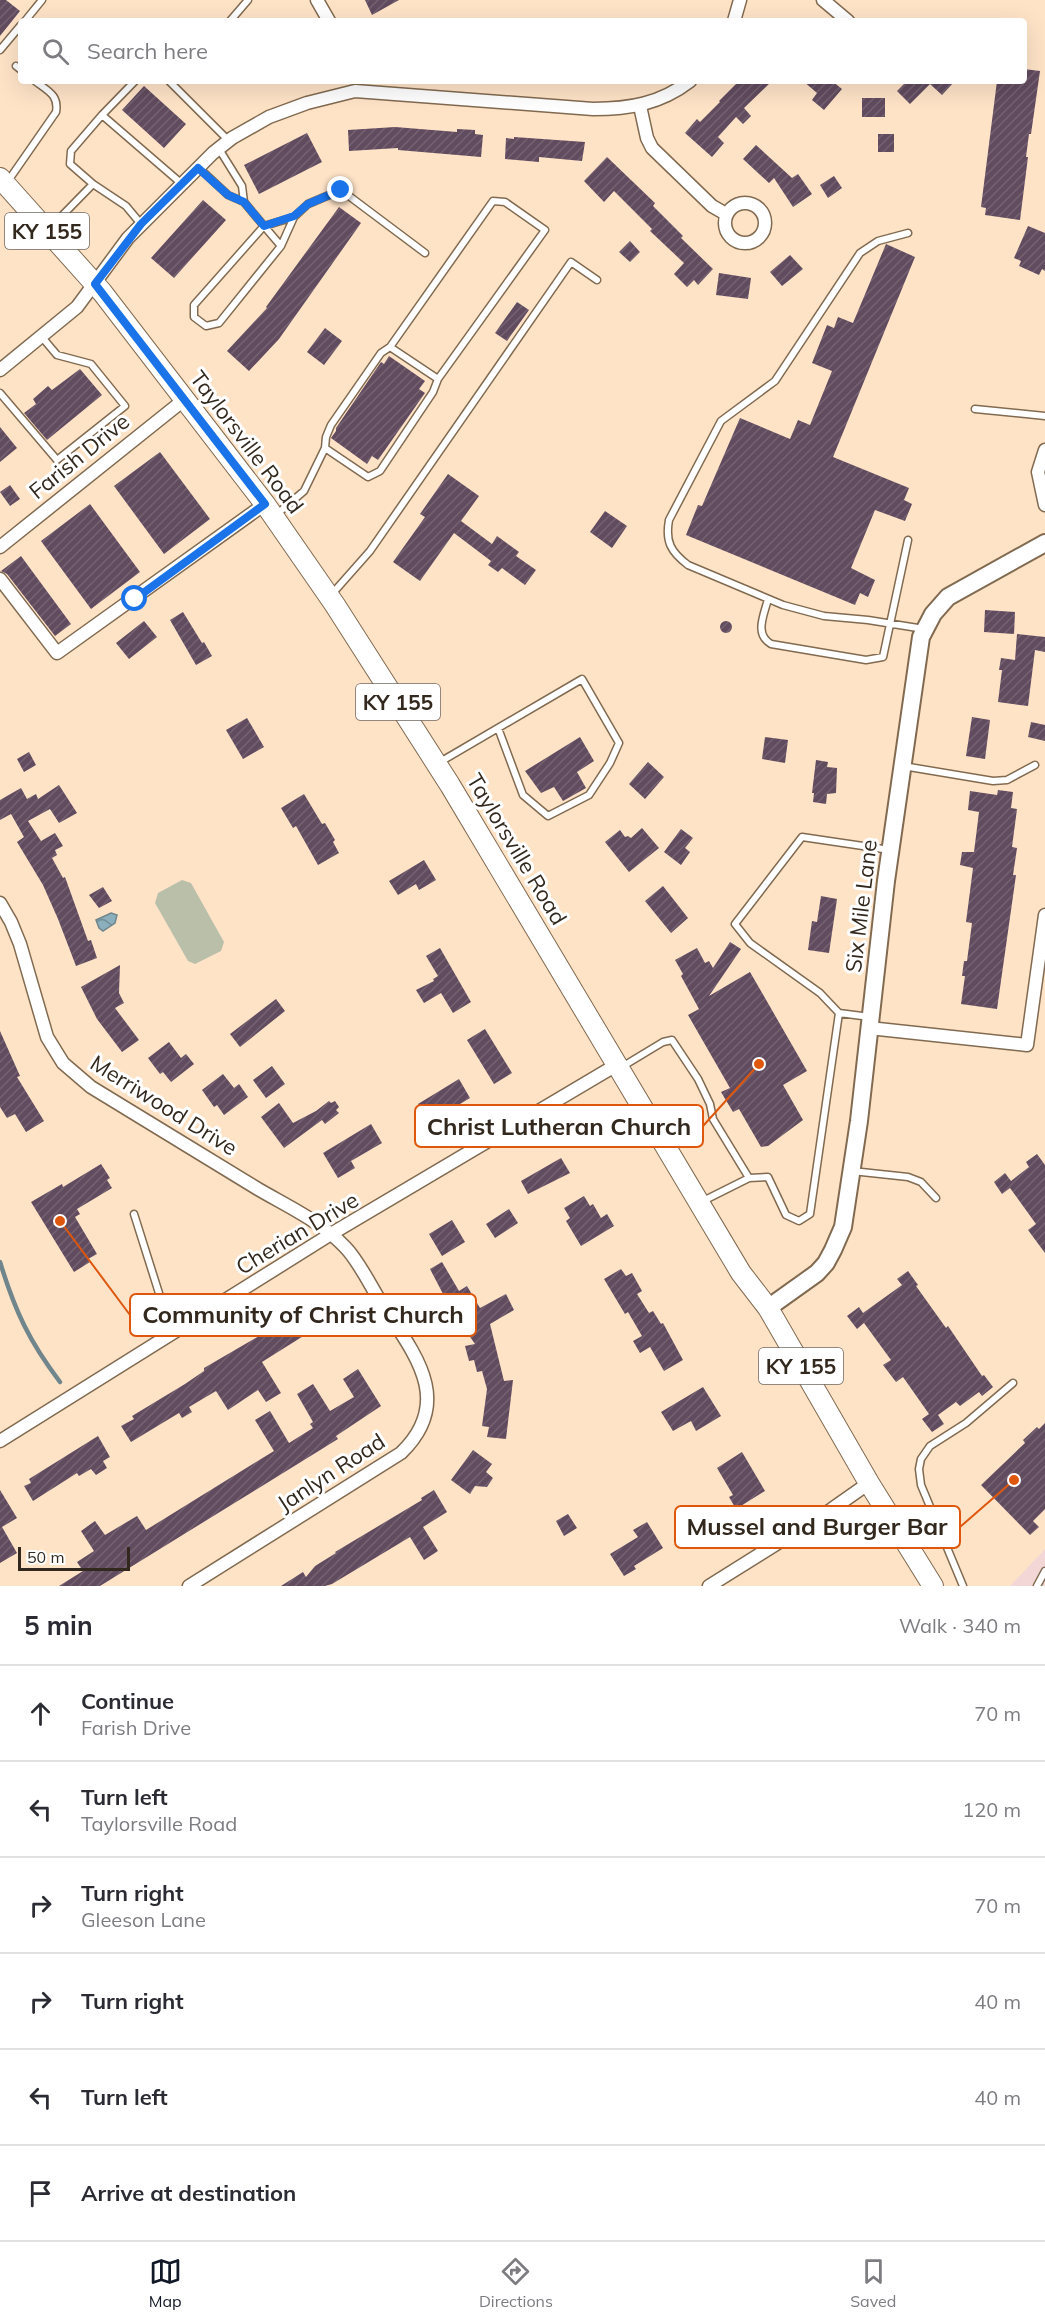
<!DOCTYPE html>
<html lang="en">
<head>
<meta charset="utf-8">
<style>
	:root { --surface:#fff; --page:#f2f2f3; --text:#2b2b33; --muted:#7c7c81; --line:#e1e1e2; --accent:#111827 }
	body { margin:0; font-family:Mulish,sans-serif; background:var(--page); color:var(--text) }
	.scale { position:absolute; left:18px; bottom:15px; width:112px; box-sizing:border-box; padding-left:6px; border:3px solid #32281d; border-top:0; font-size:16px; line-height:21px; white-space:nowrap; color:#32281d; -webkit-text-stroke:4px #fff; paint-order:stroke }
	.stop { position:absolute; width:18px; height:18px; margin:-14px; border:4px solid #1a73e8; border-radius:50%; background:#fff }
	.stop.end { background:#1a73e8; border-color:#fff; box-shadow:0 2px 6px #0008 }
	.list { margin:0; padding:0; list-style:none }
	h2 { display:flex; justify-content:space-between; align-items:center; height:78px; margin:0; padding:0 24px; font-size:26px }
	h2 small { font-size:20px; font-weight:400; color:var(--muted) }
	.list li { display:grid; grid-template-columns:39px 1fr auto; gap:18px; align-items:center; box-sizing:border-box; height:96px; padding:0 24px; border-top:2px solid var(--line) }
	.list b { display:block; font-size:22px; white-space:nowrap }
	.list p { margin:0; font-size:20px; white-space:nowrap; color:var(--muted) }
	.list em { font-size:20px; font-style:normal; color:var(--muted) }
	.icon { flex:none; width:33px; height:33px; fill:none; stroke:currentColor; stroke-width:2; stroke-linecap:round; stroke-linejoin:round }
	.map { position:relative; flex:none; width:1045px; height:1586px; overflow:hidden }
	.search { position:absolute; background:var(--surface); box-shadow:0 6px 24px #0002; left:18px; right:18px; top:18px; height:66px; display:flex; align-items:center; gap:15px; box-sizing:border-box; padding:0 21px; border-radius:6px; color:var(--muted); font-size:22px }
	.sheet { height:654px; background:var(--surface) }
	nav { display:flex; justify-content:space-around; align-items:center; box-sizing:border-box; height:84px; border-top:2px solid var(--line); background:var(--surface); font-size:16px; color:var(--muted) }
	nav a { display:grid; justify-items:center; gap:3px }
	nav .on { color:var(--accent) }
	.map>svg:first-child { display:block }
	.commercial { fill:#f2d7d6 }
	.pitch { fill:#babfaa }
	.water { fill:url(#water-waves); stroke:#70868c; stroke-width:1.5 }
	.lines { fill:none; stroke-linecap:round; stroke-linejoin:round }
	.stream { stroke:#70868c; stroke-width:4.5 }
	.building { fill:url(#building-hatch) }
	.lane-casing { stroke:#816a50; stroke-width:9 }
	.street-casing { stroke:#816a50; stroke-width:15 }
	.secondary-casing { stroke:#816a50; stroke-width:20 }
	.primary-casing { stroke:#816a50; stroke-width:22 }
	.lane { stroke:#fff; stroke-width:6 }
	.street { stroke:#fff; stroke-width:12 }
	.secondary { stroke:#fff; stroke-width:16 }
	.primary { stroke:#fff; stroke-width:20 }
	.route { stroke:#1a73e8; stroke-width:8 }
	.labels { text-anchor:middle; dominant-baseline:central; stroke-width:6; stroke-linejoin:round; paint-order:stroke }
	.shield { fill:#fff; stroke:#706861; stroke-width:1.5 }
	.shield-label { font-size:21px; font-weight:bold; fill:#32281d }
	.street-label { font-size:22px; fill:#32281d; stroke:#fff }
	.leader { fill:none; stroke:#df570d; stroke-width:2 }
	.callout-dot { fill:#df570d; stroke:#fff; stroke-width:2 }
	.callout { fill:#fff; stroke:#df570d; stroke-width:2 }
	.callout-label { font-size:24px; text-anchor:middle; font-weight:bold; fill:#32281d }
</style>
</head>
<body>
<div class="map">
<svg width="1045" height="1586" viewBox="0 0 1045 1586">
	<defs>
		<pattern id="water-waves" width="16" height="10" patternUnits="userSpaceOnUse" patternTransform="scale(1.5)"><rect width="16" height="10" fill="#8bafbc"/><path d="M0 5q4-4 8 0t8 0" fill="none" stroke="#728e98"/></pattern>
		<pattern id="building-hatch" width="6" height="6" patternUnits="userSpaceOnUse" patternTransform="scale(1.5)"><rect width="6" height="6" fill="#614b5f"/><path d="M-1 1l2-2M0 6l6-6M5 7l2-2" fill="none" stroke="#746271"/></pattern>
	</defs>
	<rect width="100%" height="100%" fill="#fee3c7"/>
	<!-- commercial -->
	<path class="commercial" d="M1045 1549V1586H1010Z"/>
	<!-- pitch -->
	<path class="pitch" d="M182 880 191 883 224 942 221 951 195 964 188 961 155 903 158 893Z"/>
	<!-- water -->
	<path class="water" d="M111 913 117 915 115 923 103 931 99 928 96 920Z"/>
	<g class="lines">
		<!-- stream -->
		<path class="stream" d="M0 1262C15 1311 29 1341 60 1382"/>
	</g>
	<!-- building -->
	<path class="building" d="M0 0H6L20 11 0 36Z
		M365 0H399L372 15Z
		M1024 69 1040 71 1031 134H1029L1026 157H1028L1020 220 985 215 986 208 981 207 997 81H1024Z
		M739 81H772L744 108 751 116 743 124 736 117 718 137 724 143 712 157 685 133 697 119 700 122 720 102 719 101Z
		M803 81H832L842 89 824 110 812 100 817 93Z
		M907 81H955L942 95 930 84 910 104 897 91Z
		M144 86 186 124 164 148 122 110Z
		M862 98H885V117H862Z
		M395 127 457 132V129L475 130V134L483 135 481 157 398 150V148L349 151 348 130Z
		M307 133 322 162 259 194 244 165Z
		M878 134H894V152H878Z
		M514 137 585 142 582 161 539 157V162L505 159 506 138 514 139Z
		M756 145 792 178 798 174 812 194 793 207 774 178 769 183 743 159Z
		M607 157 655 203 653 206 683 236 681 238 713 269 698 285 694 280 687 287 674 274 684 263 650 231 652 229 614 191 604 202 584 181Z
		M834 176 842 188 828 198 820 185Z
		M203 200 226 220 174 278 151 258Z
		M339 207 361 223 279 339 249 371 227 351 267 308 266 307Z
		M1028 226 1045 233V271L1042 269 1039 275 1019 266 1021 261 1014 258Z
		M630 241 640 252 630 262 619 252Z
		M886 244 915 257 833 457 909 488 904 500 912 504 905 521 875 510 851 568 875 580 868 597 860 593 855 605 686 535 698 505 702 506 740 418 790 439 798 420 810 425 832 371 812 363 827 325 834 328 838 317 853 323Z
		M790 255 803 269 782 286 770 272Z
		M719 273 751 278 748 299 716 295Z
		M517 302 529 310 507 341 495 333Z
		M325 328 342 341 324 365 307 352Z
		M389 356 425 381 419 389 425 393 378 460 372 456 367 464 331 438 336 431V428L381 362 384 364Z
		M80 369 102 395 47 440 24 413 36 404 33 399 48 386 52 390Z
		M0 427 17 448 0 462Z
		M160 452 210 519 164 554 114 486Z
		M448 474 479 496 461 521 492 544 497 536 519 552 516 556 536 570 525 585 502 568 498 572 488 565 491 561 454 533 420 581 393 562 425 517 420 514Z
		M10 485 20 499 10 506 0 492Z
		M90 504 140 572 91 609 41 541Z
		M605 511 627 526 612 548 590 532Z
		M21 556 71 624 55 636 7 574 1 571Z
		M985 610 1015 612 1014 634 984 632Z
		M183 612 202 643 204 642 212 656 196 665 170 620Z
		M720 627a6 6 0 1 1 12 0a6 6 0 1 1-12 0Z
		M144 621 157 637 129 659 116 643Z
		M1017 634 1045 637V652L1035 650 1028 706 998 702 1002 670H999L1001 658 1015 660Z
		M972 717 990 720 985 759 966 756Z
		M247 718 264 747 243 759 226 730Z
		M1031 722 1045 725V741L1028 737Z
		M580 737 594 761 577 772 586 788 563 801 554 787 541 793 525 771Z
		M765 737 788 740 785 763 762 759Z
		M29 752 36 765 24 772 17 759Z
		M816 760 828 762 827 767 837 768 836 793 827 794 826 804 813 802 814 793H812Z
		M648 762 664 777 645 799 629 784Z
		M59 785 77 813 59 823 50 809 28 821 41 841 55 833 63 846 55 850 57 855 52 858 63 878 65 877 88 941 91 940 97 958 76 966 58 919 43 885 17 842 24 837 11 814 0 820V800L21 788 27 799 36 794 38 799Z
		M998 790 1013 792 1011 808 1017 809 1012 847 1017 848 1013 875H1016L997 1009 961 1004 965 976H962L964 961H967L972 923 966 922 973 868 960 865 962 852H974L979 812 968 810 970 791 997 795Z
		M304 794 322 824 325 823 335 840 333 842 339 853 318 865 296 826 293 828 281 808Z
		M642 828 659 848 629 872 605 842 620 830 625 837 628 836 631 838Z
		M681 829 693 838 685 848 690 852 681 865 664 852Z
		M424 860 436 880 419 890 416 884 398 895 389 881Z
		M663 886 688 918 671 933 645 901Z
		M103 887 112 901 99 908 89 895Z
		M821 896 837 899 829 953 808 950 812 921 817 922Z
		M730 942 741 949 709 996 750 972 807 1071 783 1085 803 1120 768 1146 761 1147 739 1109 733 1112 721 1092 730 1088 688 1015 699 1009 681 976 683 974 675 960 697 948 705 963 709 961 713 968Z
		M440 948 471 1002 453 1013 441 993 424 1003 416 990 434 981 433 979 438 976 426 956Z
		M120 965 119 993 124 1003 115 1008 139 1040 122 1052 97 1019 81 987Z
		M276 999 285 1011 240 1047 230 1034Z
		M485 1029 512 1073 494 1084 467 1040Z
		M0 1031 20 1076 17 1077 44 1121 26 1132 15 1114 7 1118 0 1107Z
		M169 1042 181 1058 186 1054 194 1064 171 1082 163 1072 160 1074 148 1058Z
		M272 1066 285 1084 266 1098 253 1080Z
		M223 1074 234 1088 239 1084 248 1097 224 1115 217 1105 214 1107 202 1090Z
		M459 1079 470 1098 440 1116 439 1112 427 1119 418 1104Z
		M329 1101 331 1103 335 1101 339 1107 336 1110 339 1113 325 1124 322 1120 284 1148 261 1117 279 1103 293 1123 316 1111Z
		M371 1124 382 1143 351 1161 355 1168 338 1178 323 1153Z
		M1037 1154 1045 1165V1253L1028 1230 1036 1224 1010 1188 1002 1194 994 1182 1005 1173 1011 1181 1029 1167 1026 1162Z
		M561 1158 570 1173 528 1194 521 1181Z
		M101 1164 110 1178 107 1180 112 1188 77 1209 80 1214 75 1217 97 1254 88 1259 90 1262 74 1272 31 1202 62 1184 63 1187Z
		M584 1196 590 1206 593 1204 601 1218 607 1214 614 1226 581 1246 566 1221 570 1218 564 1208Z
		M509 1209 518 1223 495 1238 486 1224Z
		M452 1220 465 1242 442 1256 429 1234Z
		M442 1262 459 1291 467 1286 480 1308 506 1294 514 1310 490 1324 504 1381 513 1380 506 1439 487 1437 489 1427 482 1426 487 1389 482 1371 477 1372 474 1360 469 1361 465 1346 475 1344 452 1311 430 1269Z
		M621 1269 626 1276 632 1273 642 1291 637 1294 649 1313 653 1311 661 1324 663 1323 683 1360 664 1371 650 1347 640 1353 633 1341 642 1336 628 1312 625 1314 604 1279Z
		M908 1271 918 1285 916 1286 946 1328 948 1326 982 1376 984 1375 993 1387 982 1396 979 1392 960 1406 956 1402 938 1415 944 1424 932 1432 922 1419 929 1414 903 1377 896 1382 883 1365 891 1360 864 1323 857 1329 847 1316 859 1307 863 1313 902 1285 897 1279Z
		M326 1299 332 1309 328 1312 332 1318 262 1362 281 1393 266 1402 258 1390 228 1410 216 1391 189 1407 192 1412 182 1418 179 1413 131 1442 121 1426 134 1419 132 1416 185 1384 204 1371V1368L259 1336 260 1337 301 1310Z
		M358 1369 381 1406 336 1436 338 1439 100 1586H59L83 1571 77 1562 94 1551 81 1531 95 1521 105 1535 137 1516 146 1530 274 1451 255 1420 270 1411 289 1443 313 1428 310 1424 313 1422 297 1394 313 1384 330 1411 354 1397 343 1379Z
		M703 1387 721 1416 696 1431 691 1421 673 1431 661 1412Z
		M1045 1423V1509L1033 1521 1039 1527 1030 1535 981 1485 1025 1443 1023 1440 1037 1427 1039 1429Z
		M98 1436 110 1457 103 1461 107 1468 96 1475 91 1469 79 1476 77 1473 33 1501 24 1486 31 1483 29 1479Z
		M473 1450 492 1464 486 1472 493 1478 487 1487 475 1486 470 1494 451 1480Z
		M742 1452 765 1491 736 1509 729 1497 733 1495 717 1468Z
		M0 1490 17 1518 2 1527 17 1553 0 1563Z
		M434 1490 447 1512 423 1527 438 1551 424 1560 410 1537 332 1584 325 1586H281L303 1572 306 1577 315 1566 336 1553 335 1552 422 1500 421 1498Z
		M568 1514 577 1528 564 1536 556 1521Z
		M647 1522 663 1548 634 1566 636 1569 624 1576 610 1554 638 1537 633 1530Z"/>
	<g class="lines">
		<!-- lane casing -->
		<g class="lane-casing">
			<path id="lane" d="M25 21 42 0
				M230 21 248 0
				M0 50 21 25
				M16 66 21 70
				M169 81 228 140
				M102 115 135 81
				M199 168 228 195 244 202 242 186 219 149
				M8 181 56 112C59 95 48 91 35 81
				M93 184 70 164 71 151 102 115 182 184
				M244 202 264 226 194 305V317L206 326 219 323 281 246 294 217 264 226 281 246
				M294 217 308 204 341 190 425 253
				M49 229 93 184 126 206 141 224
				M908 233 878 241 860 253 775 381 721 421 669 520C665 542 671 552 688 565L783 605 824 616 868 620 924 629
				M390 347 438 379
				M0 393 57 460 125 406 91 364 57 355 41 336
				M975 409 1045 416
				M277 514 304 491 325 448 326 437 331 425 381 353 390 347 493 201 505 202 545 230 438 379 433 392 380 471 368 477 325 448
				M332 594 370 551 571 262 597 280
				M768 599C764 615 754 634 771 644L866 660 883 657 908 540
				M440 762 582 679 619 743 610 763 589 795 548 816 523 795 498 728
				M903 766 993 781 1007 780 1035 765
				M870 1017 839 1013 820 993 750 943 735 924 802 837 890 850
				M620 1068 663 1042 672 1040 698 1079 710 1104 713 1119 749 1178
				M852 1171 908 1177 921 1182 936 1198
				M703 1201 749 1178 768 1177 786 1215 799 1221 810 1214 839 1013
				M134 1214 164 1309 178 1330
				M963 1586 921 1485 919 1469 921 1459 930 1446 966 1423 1013 1383
				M1037 1586 1045 1571"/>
		</g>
		<!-- street casing -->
		<g class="street-casing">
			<path id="street" d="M317 0 329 21
				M823 0 848 21
				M734 21 740 0
				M640 106 647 138 652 148 712 206 726 214
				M725 223a20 20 0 1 1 40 0a20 20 0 1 1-40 0Z
				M0 370 77 307 128 238 213 153 232 138 269 117 307 103 355 91 593 109C629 109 660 104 690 81
				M1045 450 1038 472 1045 505
				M0 547 185 399
				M0 579 57 653 265 504
				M0 903 11 922 20 944 47 1037 63 1063 91 1087C147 1121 202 1155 258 1189 287 1206 322 1222 345 1247 359 1261 371 1287 382 1304 414 1353 455 1401 401 1453L189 1586
				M869 1028 1027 1045 1045 915
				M0 1441 331 1234 618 1064
				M709 1586 832 1509 869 1483"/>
		</g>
		<!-- secondary casing -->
		<g class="secondary-casing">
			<path id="secondary" d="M768 1308 817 1273 826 1263 833 1250 843 1227 859 1121 886 881 921 637 933 614 948 597 1045 543"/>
		</g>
		<!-- primary casing -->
		<g class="primary-casing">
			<path id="primary" d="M0 178 102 292 265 504 335 605 450 785 741 1273 768 1308 869 1483 933 1586"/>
		</g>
		<!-- lane -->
		<use href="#lane" class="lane"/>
		<!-- street -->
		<use href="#street" class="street"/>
		<!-- secondary -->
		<use href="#secondary" class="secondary"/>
		<!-- primary -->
		<use href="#primary" class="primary"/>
	</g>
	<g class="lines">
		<!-- route -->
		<path class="route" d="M135 599 265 504 95 284 141 224 198 168 228 195 244 202 264 226 294 216 308 204 341 190"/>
	</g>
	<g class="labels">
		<!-- shield labels -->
		<g class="shield">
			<rect x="5" y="213" width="84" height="36" rx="4.5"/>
			<rect x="356" y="684" width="84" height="36" rx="4.5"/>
			<rect x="759" y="1348" width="84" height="36" rx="4.5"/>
		</g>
		<g class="shield-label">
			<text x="47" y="231">KY 155</text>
			<text x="398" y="702">KY 155</text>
			<text x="801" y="1366">KY 155</text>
		</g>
		<!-- street labels -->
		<g class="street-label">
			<text transform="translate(247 442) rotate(53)">Taylorsville Road</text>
			<text transform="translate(79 456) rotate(-39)">Farish Drive</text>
			<text transform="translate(517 849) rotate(59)">Taylorsville Road</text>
			<text transform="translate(861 906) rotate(-83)">Six Mile Lane</text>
			<text transform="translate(164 1105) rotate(32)">Merriwood Drive</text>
			<text transform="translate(297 1233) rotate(-31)">Cherian Drive</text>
			<text transform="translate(331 1472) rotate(-33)">Janlyn Road</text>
		</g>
	</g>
	<!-- callouts -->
	<path class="leader" d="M759 1064L703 1126M60 1221L130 1315M1014 1480L960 1527"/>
	<g class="callout-dot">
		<circle cx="759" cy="1064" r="6"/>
		<circle cx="60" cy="1221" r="6"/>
		<circle cx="1014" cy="1480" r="6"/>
	</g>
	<g class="callout">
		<rect x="415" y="1105" width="288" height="42" rx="6"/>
		<rect x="130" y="1294" width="346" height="42" rx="6"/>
		<rect x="675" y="1506" width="285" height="42" rx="6"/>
	</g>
	<g class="callout-label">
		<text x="559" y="1135">Christ Lutheran Church</text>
		<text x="303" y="1323">Community of Christ Church</text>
		<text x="817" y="1535">Mussel and Burger Bar</text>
	</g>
</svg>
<div class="scale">50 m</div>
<div class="stop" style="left:135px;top:599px"></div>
<div class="stop end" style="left:341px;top:190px"></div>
<div class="search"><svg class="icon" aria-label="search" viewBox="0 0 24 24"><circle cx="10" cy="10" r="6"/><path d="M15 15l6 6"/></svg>Search here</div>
</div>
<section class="sheet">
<h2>5 min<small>Walk · 340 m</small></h2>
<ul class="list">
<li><svg class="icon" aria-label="ahead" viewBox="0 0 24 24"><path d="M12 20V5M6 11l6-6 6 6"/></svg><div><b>Continue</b><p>Farish Drive</p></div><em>70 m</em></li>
<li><svg class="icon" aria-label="left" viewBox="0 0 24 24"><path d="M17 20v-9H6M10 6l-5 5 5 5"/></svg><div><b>Turn left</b><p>Taylorsville Road</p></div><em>120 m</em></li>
<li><svg class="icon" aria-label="right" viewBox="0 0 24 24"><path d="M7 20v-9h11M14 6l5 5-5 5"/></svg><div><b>Turn right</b><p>Gleeson Lane</p></div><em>70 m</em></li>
<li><svg class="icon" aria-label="right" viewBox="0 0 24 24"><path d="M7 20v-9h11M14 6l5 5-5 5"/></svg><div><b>Turn right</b></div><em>40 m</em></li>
<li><svg class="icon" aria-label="left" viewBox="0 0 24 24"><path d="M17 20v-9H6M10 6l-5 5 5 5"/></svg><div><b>Turn left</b></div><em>40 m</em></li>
<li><svg class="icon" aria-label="arrive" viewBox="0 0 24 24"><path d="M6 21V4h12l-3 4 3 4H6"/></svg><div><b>Arrive at destination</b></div></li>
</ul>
</section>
<nav>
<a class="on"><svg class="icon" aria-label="map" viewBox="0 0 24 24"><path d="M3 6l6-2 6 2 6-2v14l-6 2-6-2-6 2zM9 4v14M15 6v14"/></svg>Map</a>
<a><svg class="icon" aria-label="directions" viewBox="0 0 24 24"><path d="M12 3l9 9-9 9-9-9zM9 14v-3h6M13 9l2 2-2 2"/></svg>Directions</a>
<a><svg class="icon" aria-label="saved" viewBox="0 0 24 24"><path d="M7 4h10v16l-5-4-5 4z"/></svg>Saved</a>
</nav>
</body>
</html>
